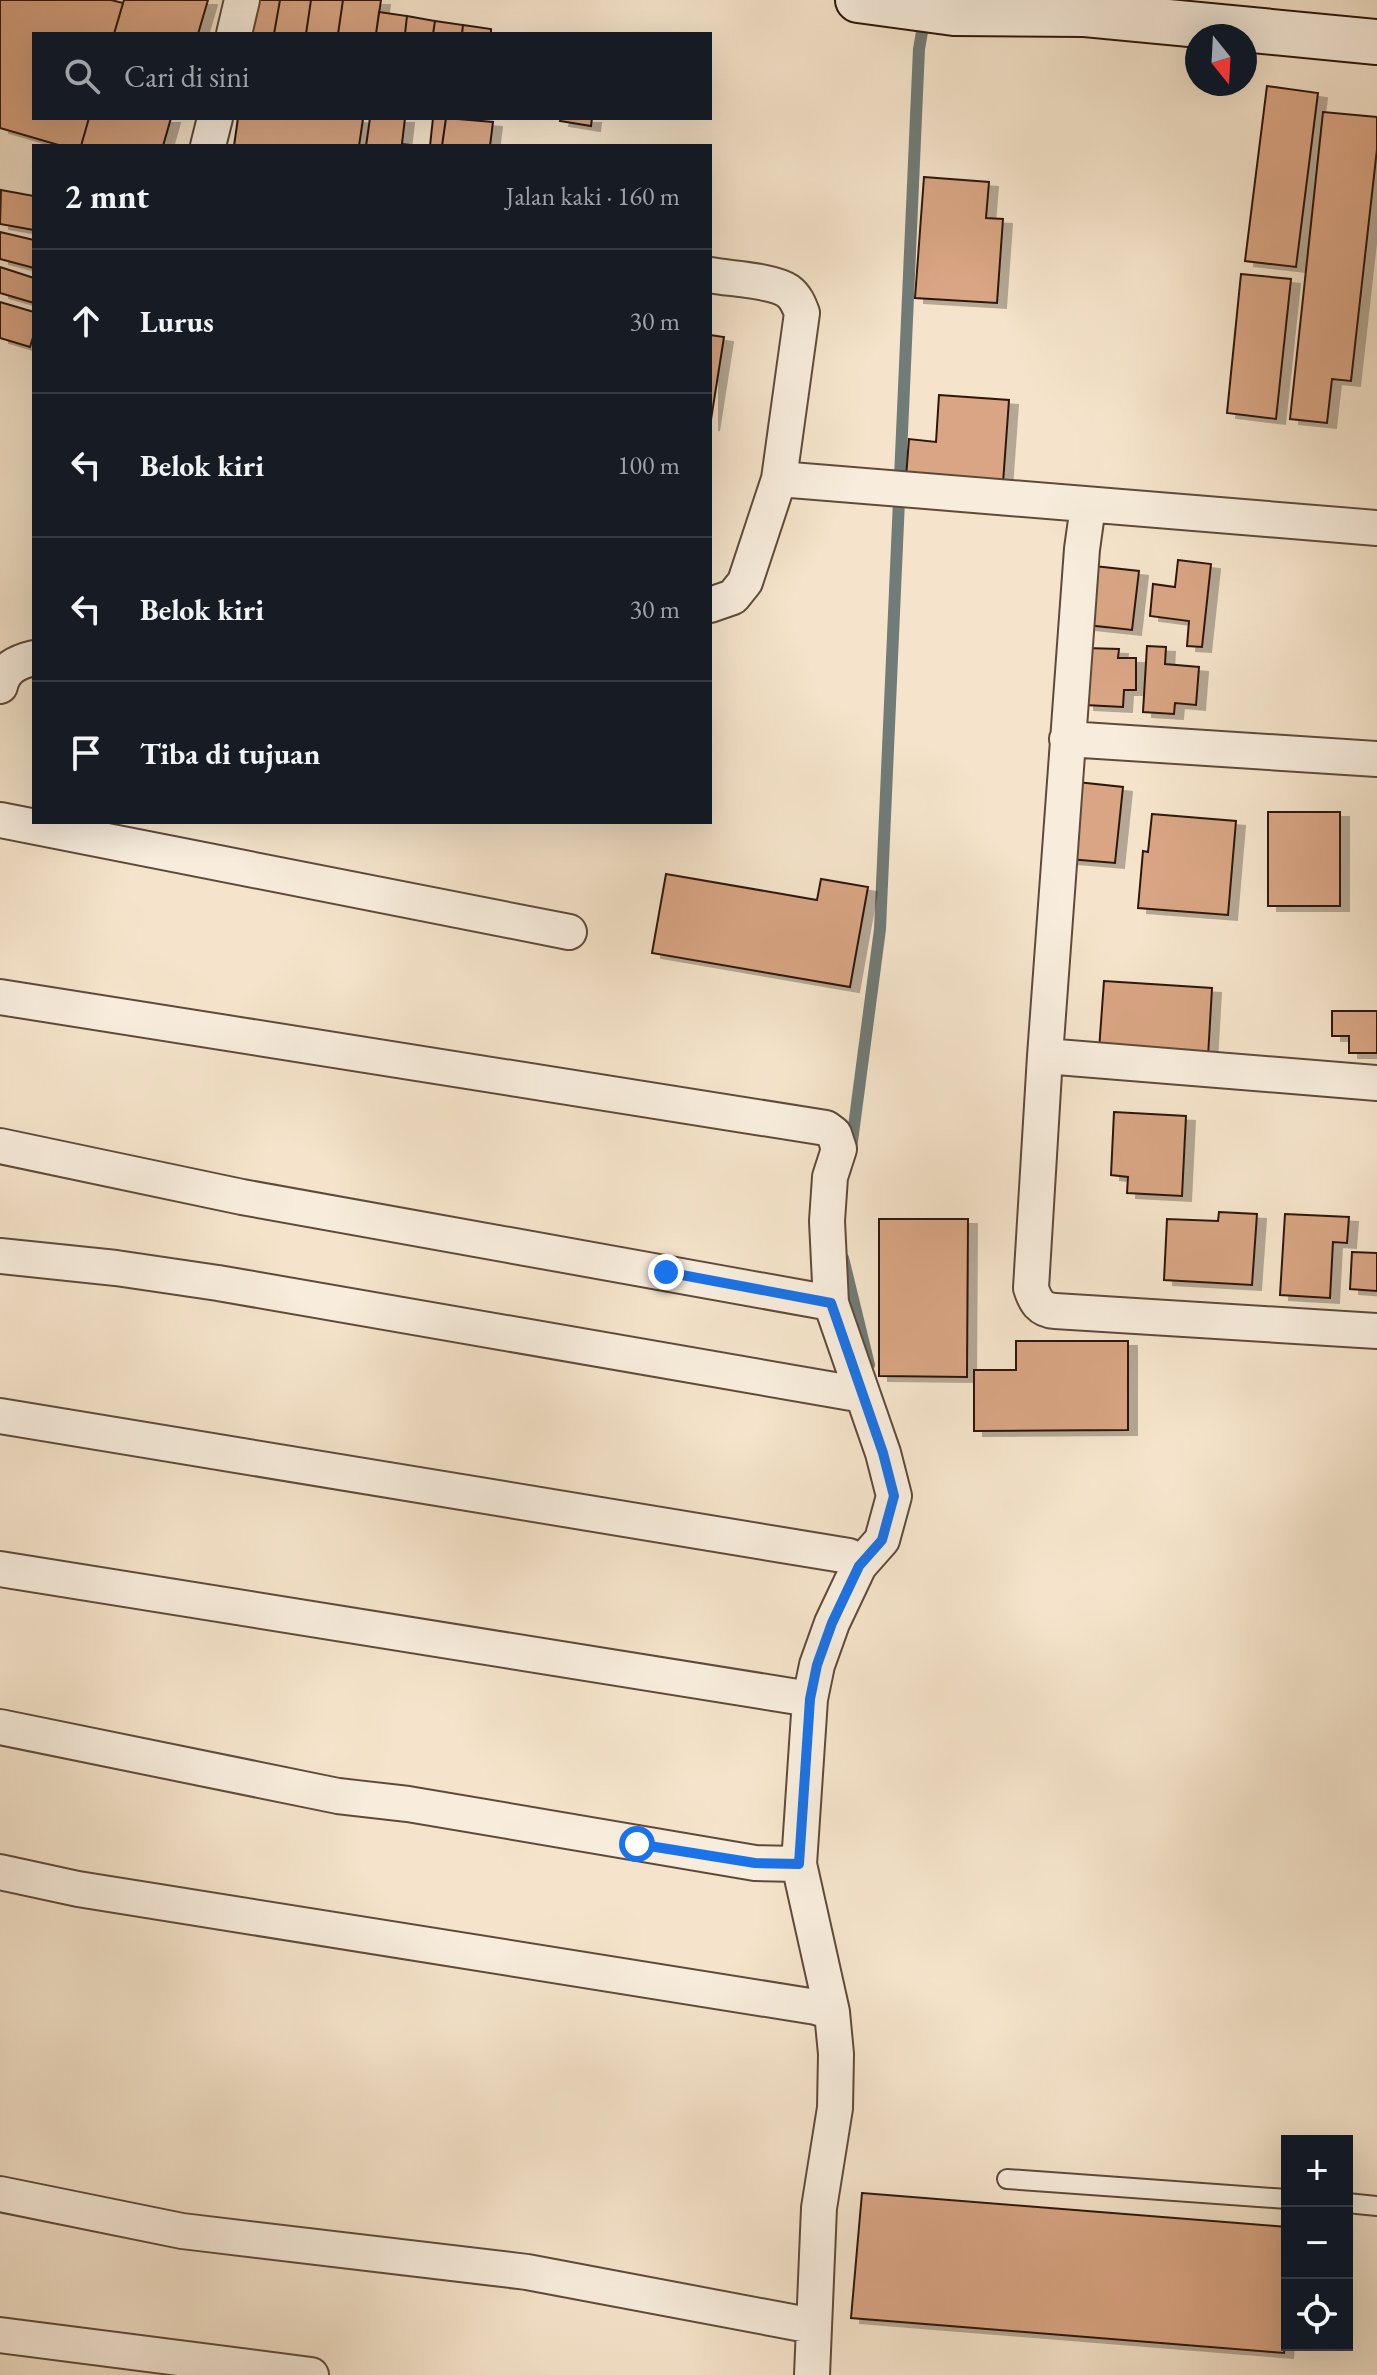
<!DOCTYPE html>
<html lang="id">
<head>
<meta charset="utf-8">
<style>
	:root { --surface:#171b24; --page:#20242c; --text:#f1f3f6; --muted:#9ea1a6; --line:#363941 }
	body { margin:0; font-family:"EB Garamond",serif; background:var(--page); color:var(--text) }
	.controls { position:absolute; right:24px; bottom:24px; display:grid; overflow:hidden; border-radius:0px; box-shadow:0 8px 32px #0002 }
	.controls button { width:72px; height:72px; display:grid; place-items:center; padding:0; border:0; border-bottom:2px solid var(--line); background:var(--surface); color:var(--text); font:40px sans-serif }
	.compass { position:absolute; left:1185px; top:24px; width:72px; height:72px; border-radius:50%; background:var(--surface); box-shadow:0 8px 32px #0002; rotate:162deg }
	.stop { position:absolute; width:24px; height:24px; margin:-18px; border:6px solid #1a73e8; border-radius:50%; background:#fff }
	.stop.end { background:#1a73e8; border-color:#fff; box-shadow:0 2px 8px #0008 }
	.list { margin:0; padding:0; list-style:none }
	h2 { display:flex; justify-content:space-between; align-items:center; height:104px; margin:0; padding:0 32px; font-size:34px }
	h2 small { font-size:26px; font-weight:400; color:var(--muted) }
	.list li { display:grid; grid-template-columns:52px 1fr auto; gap:24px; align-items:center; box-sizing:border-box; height:144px; padding:0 32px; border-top:2px solid var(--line) }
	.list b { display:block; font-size:30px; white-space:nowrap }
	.list em { font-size:26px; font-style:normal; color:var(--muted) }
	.icon { flex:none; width:44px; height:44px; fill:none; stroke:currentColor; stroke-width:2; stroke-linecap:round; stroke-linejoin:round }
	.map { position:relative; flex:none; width:1377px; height:2375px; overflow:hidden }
	.search { position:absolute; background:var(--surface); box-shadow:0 8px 32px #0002; left:32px; top:32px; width:680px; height:88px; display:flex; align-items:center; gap:20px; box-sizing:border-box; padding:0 28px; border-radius:0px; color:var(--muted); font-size:30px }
	.panel { position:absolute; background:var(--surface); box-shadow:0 8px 32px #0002; left:32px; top:144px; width:680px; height:680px; border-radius:0px }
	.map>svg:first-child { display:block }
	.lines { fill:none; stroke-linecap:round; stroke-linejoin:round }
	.stream { stroke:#717b77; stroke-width:12 }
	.building { fill:#d9a584; stroke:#2d170a; stroke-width:2; filter:url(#shadow) }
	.lane-casing { stroke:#5f4a3a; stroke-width:22 }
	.street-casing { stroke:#5f4a3a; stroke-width:38 }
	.secondary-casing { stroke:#2d170a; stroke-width:48 }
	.lane { stroke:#f8eddd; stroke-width:18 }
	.street { stroke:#f8eddd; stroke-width:34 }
	.secondary { stroke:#f8eddd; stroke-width:44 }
	.route { stroke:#1a73e8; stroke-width:10 }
</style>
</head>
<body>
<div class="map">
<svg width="1377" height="2375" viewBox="0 0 1377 2375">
	<defs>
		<filter id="shadow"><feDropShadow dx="9" dy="5" stdDeviation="0" flood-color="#0004"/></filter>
	</defs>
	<rect width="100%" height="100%" fill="#f5e4cb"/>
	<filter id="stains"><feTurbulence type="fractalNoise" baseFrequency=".0025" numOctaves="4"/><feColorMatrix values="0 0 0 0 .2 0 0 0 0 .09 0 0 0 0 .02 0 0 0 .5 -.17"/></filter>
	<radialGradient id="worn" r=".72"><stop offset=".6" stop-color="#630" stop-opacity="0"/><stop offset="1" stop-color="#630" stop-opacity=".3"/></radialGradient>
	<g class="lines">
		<!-- stream -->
		<path class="stream" d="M851 1149 880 929 919 49 925 15
			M843 1258 869 1365"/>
	</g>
	<!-- building -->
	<path class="building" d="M0 0H111L123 3 114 34H34V118H89L81 146H62L0 128Z
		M124 0H208L198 34H114Z
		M253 0H280L274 34H247Z
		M280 0H311L306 34H274Z
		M311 0H343L338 34H306Z
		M343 0H381L376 34H338Z
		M379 12 407 16 405 34H376Z
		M407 16 435 21 433 34H405Z
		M435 21 463 25 462 34H433Z
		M463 25 491 29V34H462Z
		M1267 86 1318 93 1296 267 1245 261Z
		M1323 112 1377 117V149L1351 381 1332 379 1327 423 1290 419Z
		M89 118H171L163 146H81Z
		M238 118H355L363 119 359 146H234Z
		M370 118H405L402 144 418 146H366Z
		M433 118H446L442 146H430Z
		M446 118 493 122 490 146H442Z
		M561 118H592L591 126 560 121Z
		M924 177 989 182 986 218 1003 219 997 303 915 298Z
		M1 190 34 196V230L0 224Z
		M0 232 34 240V268L0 259Z
		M0 267 34 278V303L0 293Z
		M1241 274 1291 279 1276 419 1227 413Z
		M0 302 34 312V334L30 347 0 338Z
		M710 335 724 337 710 426Z
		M939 395 1009 400 1003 483 906 477 909 439 936 442Z
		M1178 560 1211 564 1202 647 1187 646 1189 621 1150 616 1153 584 1175 587Z
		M1094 566 1139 571 1132 630 1087 625Z
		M1147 646 1166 647 1165 664 1199 667 1196 705 1175 703 1174 714 1143 712Z
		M1086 648 1119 649 1118 658H1136V690H1124L1123 707 1085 705Z
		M1077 782 1123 787 1115 863 1069 859Z
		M1268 812H1340V906H1268Z
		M1152 814 1236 821 1228 915 1138 908 1143 851 1148 852Z
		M666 874 817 900 821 879 868 887 850 987 652 953Z
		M1104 981 1212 988 1208 1057 1099 1050Z
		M1332 1011H1377V1053H1349V1036H1332Z
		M1114 1112 1186 1116 1182 1196 1127 1193 1128 1177 1111 1175Z
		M1219 1212 1257 1214 1252 1285 1164 1280 1167 1219 1218 1221Z
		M1285 1214 1349 1217 1347 1243 1333 1242 1330 1298 1280 1295Z
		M879 1219H968L967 1377 879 1376Z
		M1352 1252 1377 1253V1291L1350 1289Z
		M1016 1341H1128V1430L974 1431V1370H1016Z
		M862 2193 1287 2227V2319L1284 2353 851 2318Z"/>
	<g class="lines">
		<!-- lane casing -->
		<g class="lane-casing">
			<path id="lane" d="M1007 2179 1287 2199
				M1347 2203 1377 2206"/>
		</g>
		<!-- street casing -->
		<g class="street-casing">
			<path id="street" d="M234 34 242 0
				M208 146 215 118
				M710 275C730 279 772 280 788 291 796 297 799 305 802 313L779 479 745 582 733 597 710 605
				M779 479 1377 528
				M1088 506 1082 549 1045 1056 1031 1288C1035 1301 1040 1310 1055 1311L1377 1331
				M0 686C4 668 17 662 34 658
				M1067 739 1377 759
				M0 820 569 932
				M0 997 826 1128 834 1134 839 1149 830 1177 827 1221 831 1303 883 1453 894 1496 882 1540 859 1566 832 1623 817 1665 810 1699 799 1864 832 2012 816 2007 78 1889 0 1872
				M1045 1056 1377 1083
				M0 1146 242 1197 831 1303
				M0 1256 116 1268 218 1283 863 1395
				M0 1416 849 1556 859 1566
				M0 1569 810 1699
				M0 1727 338 1796 408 1804 755 1863 799 1864
				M0 2194 182 2231 527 2272 813 2326
				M0 2335 311 2375
				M812 2375 819 2208 835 2108 836 2054 832 2012"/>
		</g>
		<!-- secondary casing -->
		<g class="secondary-casing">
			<path id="secondary" d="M858 0 954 13 1085 14 1377 42"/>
		</g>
		<!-- lane -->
		<use href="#lane" class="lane"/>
		<!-- street -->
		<use href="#street" class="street"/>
		<!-- secondary -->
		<use href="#secondary" class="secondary"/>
	</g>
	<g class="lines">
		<!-- route -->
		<path class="route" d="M637 1844 755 1863 799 1864 810 1699 817 1665 832 1623 859 1566 882 1540 894 1496 883 1453 831 1303 666 1272"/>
	</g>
	<rect width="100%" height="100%" filter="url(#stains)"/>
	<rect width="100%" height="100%" fill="url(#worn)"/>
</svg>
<div class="controls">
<button>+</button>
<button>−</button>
<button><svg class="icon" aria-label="locate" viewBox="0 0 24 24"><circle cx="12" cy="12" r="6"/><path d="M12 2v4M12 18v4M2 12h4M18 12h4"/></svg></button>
</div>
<svg class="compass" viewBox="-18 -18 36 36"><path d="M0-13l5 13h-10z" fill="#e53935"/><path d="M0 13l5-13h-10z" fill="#9ea1a6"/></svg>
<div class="stop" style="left:637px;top:1844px"></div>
<div class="stop end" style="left:666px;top:1272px"></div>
<div class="search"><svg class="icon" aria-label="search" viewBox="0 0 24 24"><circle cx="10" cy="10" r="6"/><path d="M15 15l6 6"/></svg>Cari di sini</div>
<section class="panel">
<h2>2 mnt<small>Jalan kaki · 160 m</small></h2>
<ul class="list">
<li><svg class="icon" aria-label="ahead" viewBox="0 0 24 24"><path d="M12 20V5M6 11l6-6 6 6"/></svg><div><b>Lurus</b></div><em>30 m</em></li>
<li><svg class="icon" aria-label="left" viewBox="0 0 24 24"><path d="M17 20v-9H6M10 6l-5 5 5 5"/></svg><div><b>Belok kiri</b></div><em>100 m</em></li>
<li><svg class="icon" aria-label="left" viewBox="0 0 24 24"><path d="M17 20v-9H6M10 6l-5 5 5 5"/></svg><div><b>Belok kiri</b></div><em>30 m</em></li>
<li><svg class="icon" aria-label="arrive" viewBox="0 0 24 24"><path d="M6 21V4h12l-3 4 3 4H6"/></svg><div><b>Tiba di tujuan</b></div></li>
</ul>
</section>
</div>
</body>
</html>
